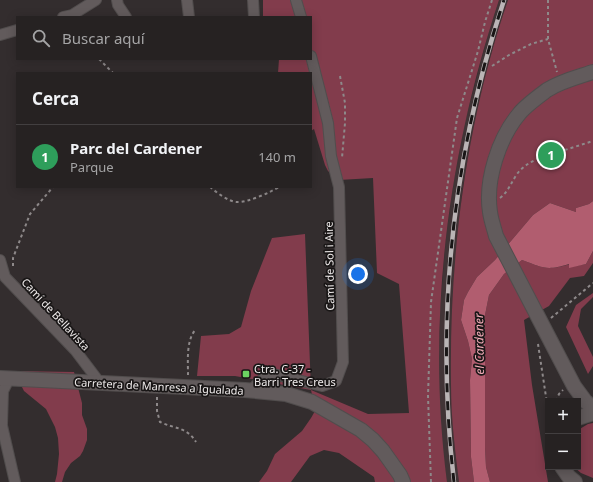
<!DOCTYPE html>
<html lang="es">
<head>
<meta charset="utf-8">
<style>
	:root { --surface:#262222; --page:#2e2a2a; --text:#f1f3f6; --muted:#a4a4a5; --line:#423f40; --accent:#6cd362 }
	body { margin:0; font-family:"Noto Sans",sans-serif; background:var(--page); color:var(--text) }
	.controls { position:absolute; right:12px; bottom:12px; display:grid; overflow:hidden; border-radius:0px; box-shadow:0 2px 10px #0003 }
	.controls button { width:36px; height:36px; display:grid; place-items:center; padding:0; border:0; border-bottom:1px solid var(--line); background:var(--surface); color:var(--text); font:20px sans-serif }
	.you { position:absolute; left:358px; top:274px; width:14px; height:14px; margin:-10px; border:3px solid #fff; border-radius:50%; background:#1a73e8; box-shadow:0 0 0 6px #1a73e833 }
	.badge { display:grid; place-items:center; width:26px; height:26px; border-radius:50%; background:var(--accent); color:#fff; font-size:13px; font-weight:700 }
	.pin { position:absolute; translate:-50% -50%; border:2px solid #fff; box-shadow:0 1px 4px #0006 }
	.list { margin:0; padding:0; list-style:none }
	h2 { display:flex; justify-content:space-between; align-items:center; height:52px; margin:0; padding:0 16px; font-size:17px }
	h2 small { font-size:13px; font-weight:400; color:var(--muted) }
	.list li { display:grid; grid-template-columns:26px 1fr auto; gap:12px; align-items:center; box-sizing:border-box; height:64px; padding:0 16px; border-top:1px solid var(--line) }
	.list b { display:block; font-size:15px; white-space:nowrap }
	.list p { margin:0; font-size:13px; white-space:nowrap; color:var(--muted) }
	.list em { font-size:13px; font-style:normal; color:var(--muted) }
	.icon { flex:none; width:22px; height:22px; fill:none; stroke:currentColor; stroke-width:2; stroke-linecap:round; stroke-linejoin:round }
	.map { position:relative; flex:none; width:593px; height:482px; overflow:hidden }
	.search { position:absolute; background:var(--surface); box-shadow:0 2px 10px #0003; left:16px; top:16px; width:296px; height:44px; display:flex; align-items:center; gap:10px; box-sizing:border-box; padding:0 14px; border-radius:0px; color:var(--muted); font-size:15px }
	.panel { position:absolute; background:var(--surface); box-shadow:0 2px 10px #0003; left:16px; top:72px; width:296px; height:116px; border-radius:0px }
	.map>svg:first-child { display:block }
	.built { fill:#413436 }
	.green { fill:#823c4c }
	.water { fill:#b15d6f }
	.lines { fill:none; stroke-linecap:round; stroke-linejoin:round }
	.street-casing { stroke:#514d4d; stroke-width:12 }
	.secondary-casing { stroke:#514d4d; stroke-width:16 }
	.path { stroke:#8e898a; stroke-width:2; stroke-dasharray:3 3; stroke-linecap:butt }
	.street { stroke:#625b5c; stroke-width:10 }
	.secondary { stroke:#625b5c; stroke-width:14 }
	.rail-casing { stroke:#bab5b6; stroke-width:4.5 }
	.rail { stroke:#191616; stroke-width:3; stroke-dasharray:9; stroke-linecap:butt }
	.poi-dot { fill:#6cd362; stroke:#191616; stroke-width:1.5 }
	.labels { text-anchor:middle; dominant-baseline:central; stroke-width:3.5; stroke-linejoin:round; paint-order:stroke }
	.street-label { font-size:11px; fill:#efebeb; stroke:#191616 }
	.poi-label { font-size:11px; fill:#efebeb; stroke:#191616; text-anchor:start }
	.water-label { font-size:12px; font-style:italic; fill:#f3adb9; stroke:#191616 }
</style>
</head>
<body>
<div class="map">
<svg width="593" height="482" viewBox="0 0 593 482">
	<rect width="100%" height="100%" fill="#332d2e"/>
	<!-- built -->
	<path class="built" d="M499 0H508L490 58 474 128 463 186 457 240 451 386 454 440 459 482H447L441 442 438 387 440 309 446 237 453 185 464 125 489 30Z"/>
	<!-- green -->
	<path class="green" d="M263 0H499C448 154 426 320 447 482H375L374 477 339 453 324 450 310 456 291 482H259L267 471 275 454 302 431 311 418 315 411V407L311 390 235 376H197L201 336 229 334 241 327 251 291 272 238 305 234 311 390 368 414 409 413 399 284 377 273 373 178 339 180 328 171 325 165 314 129 311 131V73H278L279 59H311V17H263Z
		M508 0H593V201L589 204 576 208V212L550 203 533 215 495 260 477 277 468 292 464 300 461 320 468 341 472 359 470 380 471 457 474 482H459C455 450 451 418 451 385 449 255 466 123 508 0Z
		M593 251V263L584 276 570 278 549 306 524 320 532 385 548 482H490L486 467 485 448V315L489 295 504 274 522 260C544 268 546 271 570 264L569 267 586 264Z
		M593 293V297L581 309 578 326 593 357V366L588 374 566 327 576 305Z
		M14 371 74 372 82 403V415L87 429V440L83 451 80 456 71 463 65 472 62 482H55L57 474 59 454 58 438 55 427 46 409 24 391Z
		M593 423V478L581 473 574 467H578V430L588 424Z"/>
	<!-- water -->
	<path class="water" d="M593 201V251L586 264 569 268V264C546 271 544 268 522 260L504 274 489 295 485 315V448L486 467 490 482H474L471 457 470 380 472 359 468 341 461 320 464 300 468 292 477 277 495 260 533 215 550 203 576 212V208L589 204Z"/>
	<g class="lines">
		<!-- street casing -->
		<g class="street-casing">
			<path id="street" d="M117 0 118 5 126 17
				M187 0 189 17
				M253 0 254 17
				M296 0 301 17
				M63 17 72 15 96 0
				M0 35 17 30
				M0 260 5 277 75 350 100 383
				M250 391 269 373 322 386 336 381 343 362 339 187 331 156 328 123 311 56
				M0 417 15 482
				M2 424 3 391 9 379"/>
		</g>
		<!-- secondary casing -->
		<g class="secondary-casing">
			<path id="secondary" d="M593 72C578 77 561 81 547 90 539 96 525 106 519 114 499 138 485 180 490 212 491 220 494 228 496 236L574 386 585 401 593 408
				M0 378 245 390 286 394 312 402 361 430 373 440 383 451 400 475 403 482
				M578 418 593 413
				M562 467 569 477 575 482"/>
		</g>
		<!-- path -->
		<path class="path" d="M548 0V39L557 72
			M99 59 113 73
			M492 66 509 55 531 44 548 39
			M340 76 345 103V123L342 158
			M210 187C216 192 229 202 237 202 247 203 271 192 279 187
			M500 198C508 192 511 183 517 174 522 167 529 163 537 159L593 141
			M13 266V258L30 214 53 187
			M551 318 593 283
			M538 344 548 410
			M188 375C188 360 186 340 196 329
			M157 397V411L160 422C175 429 187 427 196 442
			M556 401 559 394 563 390
			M431 482 428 396 431 302 457 118 478 51 485 22 492 0"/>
		<!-- street -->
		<use href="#street" class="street"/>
		<!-- secondary -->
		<use href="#secondary" class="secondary"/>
		<!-- rail casing -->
		<g class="rail-casing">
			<path id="rail" d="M454 482C435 318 452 157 504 0"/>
		</g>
		<!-- rail -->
		<use href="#rail" class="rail"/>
	</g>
	<!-- markers -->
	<rect class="poi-dot" x="242" y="370" width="8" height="8" rx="2"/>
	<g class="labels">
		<!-- street labels -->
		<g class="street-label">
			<text transform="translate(329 266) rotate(-91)">Camí de Sol i Aire</text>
			<text transform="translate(56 314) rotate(47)">Camí de Bellavista</text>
			<text transform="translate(159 386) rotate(3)">Carretera de Manresa a Igualada</text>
		</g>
		<!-- poi labels -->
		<g class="poi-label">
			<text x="254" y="368">Ctra. C-37 -<tspan x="254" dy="13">Barri Tres Creus</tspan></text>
		</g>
		<!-- water labels -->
		<g class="water-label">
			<text transform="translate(479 344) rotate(-91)">el Cardener</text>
		</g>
	</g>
</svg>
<div class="controls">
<button>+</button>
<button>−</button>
</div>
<div class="you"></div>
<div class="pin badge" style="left:551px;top:155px;background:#2e9e5b">1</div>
<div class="search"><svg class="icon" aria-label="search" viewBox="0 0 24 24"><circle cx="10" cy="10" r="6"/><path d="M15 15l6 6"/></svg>Buscar aquí</div>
<section class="panel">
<h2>Cerca<small></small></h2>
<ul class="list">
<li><span class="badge" style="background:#2e9e5b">1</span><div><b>Parc del Cardener</b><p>Parque</p></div><em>140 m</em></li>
</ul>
</section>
</div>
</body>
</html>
